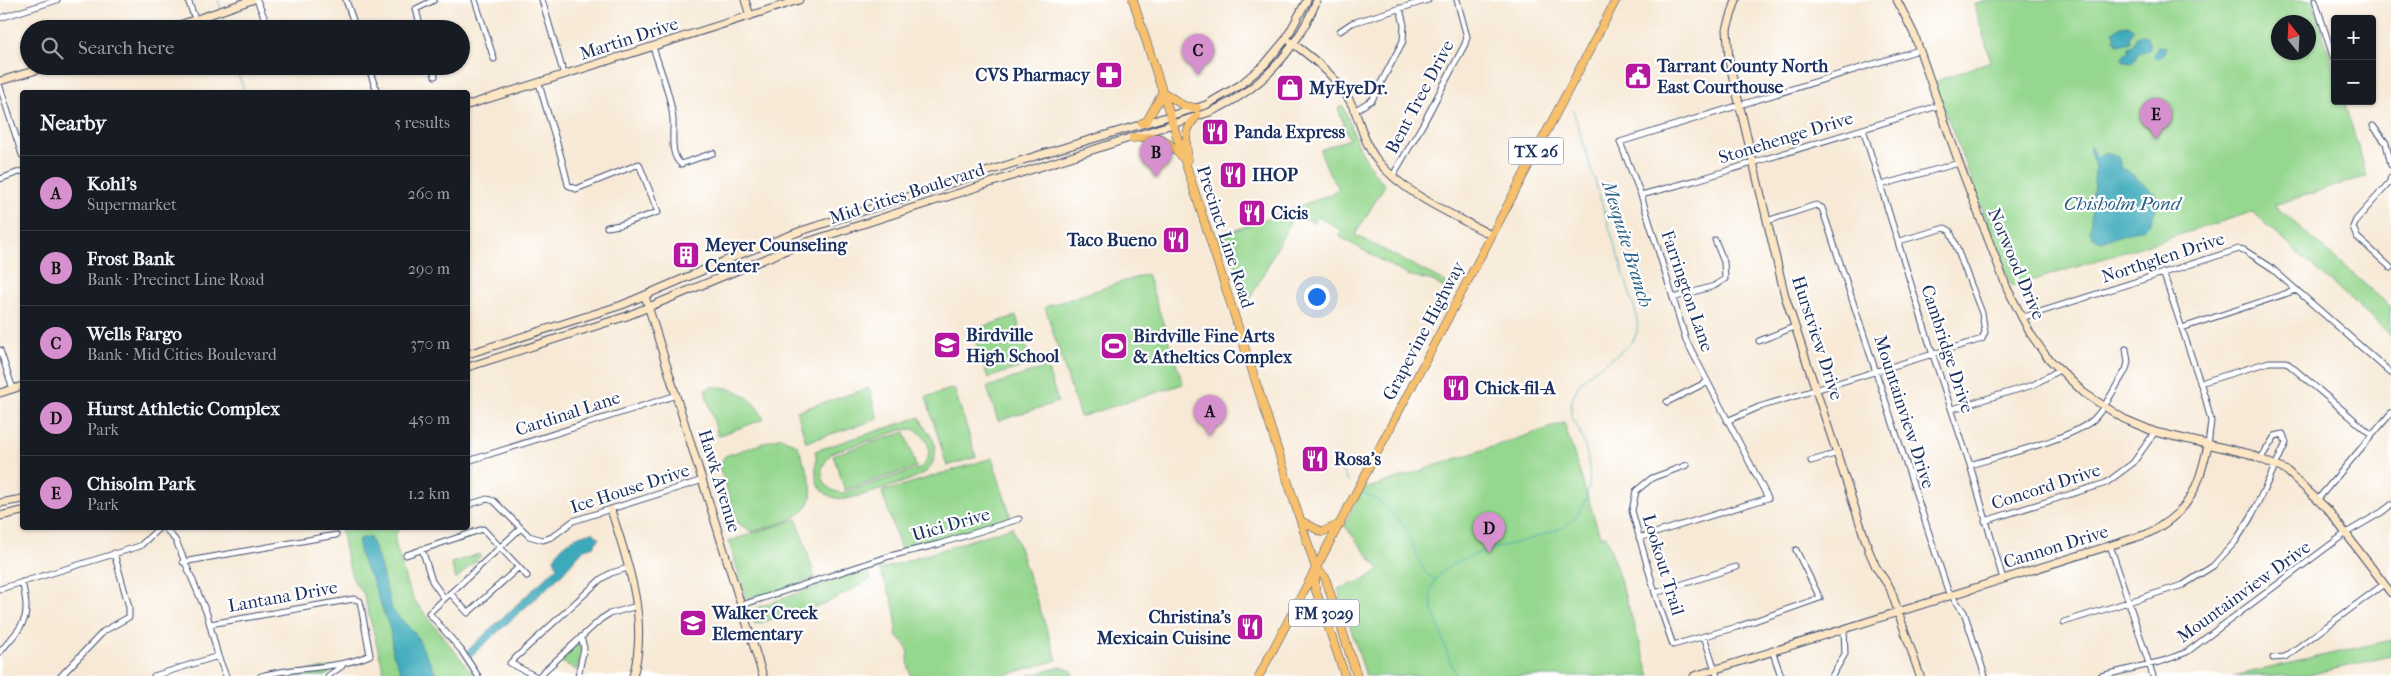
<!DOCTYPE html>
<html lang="en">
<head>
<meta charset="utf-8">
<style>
	:root { --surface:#171b24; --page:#20242c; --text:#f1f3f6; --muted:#9ea1a6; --line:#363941; --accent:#d690ce }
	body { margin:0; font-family:"IM FELL French Canon",serif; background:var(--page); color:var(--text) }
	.controls { position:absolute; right:15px; top:15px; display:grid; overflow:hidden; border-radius:5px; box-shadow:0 1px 4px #0004 }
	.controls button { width:45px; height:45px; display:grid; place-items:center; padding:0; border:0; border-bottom:1px solid var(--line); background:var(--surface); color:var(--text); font:25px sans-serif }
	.compass { position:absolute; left:2271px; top:15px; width:45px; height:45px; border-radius:50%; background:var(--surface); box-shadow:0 1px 4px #0004; rotate:342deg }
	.you { position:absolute; left:1316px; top:296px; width:18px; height:18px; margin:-12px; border:4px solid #fff; border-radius:50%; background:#1a73e8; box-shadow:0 0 0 8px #1a73e833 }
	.badge { display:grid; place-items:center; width:32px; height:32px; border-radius:50%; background:var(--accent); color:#111; font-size:16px; font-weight:700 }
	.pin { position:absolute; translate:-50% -41px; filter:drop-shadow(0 1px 2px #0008) }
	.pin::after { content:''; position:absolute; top:26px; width:18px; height:15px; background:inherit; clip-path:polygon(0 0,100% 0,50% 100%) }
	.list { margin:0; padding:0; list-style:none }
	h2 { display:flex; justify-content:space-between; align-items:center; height:65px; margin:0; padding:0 20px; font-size:21px }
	h2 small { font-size:16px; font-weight:400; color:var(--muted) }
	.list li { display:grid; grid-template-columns:32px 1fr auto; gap:15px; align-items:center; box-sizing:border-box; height:75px; padding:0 20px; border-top:1px solid var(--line) }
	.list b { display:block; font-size:19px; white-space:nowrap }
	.list p { margin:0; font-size:16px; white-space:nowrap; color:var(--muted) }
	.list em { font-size:16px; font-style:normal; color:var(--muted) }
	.icon { flex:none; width:28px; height:28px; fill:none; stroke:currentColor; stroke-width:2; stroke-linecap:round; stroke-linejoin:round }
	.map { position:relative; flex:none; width:2391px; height:676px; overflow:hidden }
	.search { position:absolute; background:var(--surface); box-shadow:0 1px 4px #0004; left:20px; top:20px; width:450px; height:55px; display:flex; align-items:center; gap:12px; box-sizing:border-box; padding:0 18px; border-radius:28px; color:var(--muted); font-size:19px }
	.panel { position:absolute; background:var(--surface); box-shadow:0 1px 4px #0004; left:20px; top:90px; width:450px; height:440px; border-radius:5px }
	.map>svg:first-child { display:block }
	.green { fill:#95d78e; stroke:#588376; fill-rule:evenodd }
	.water { fill:#3daabc; stroke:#2c6c8d }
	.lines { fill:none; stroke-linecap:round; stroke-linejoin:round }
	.stream { stroke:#3daabc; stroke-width:1 }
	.street-casing { stroke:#3c4b70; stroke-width:7 }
	.secondary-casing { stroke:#3c4b70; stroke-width:9 }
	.primary-casing { stroke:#3c4b70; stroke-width:9 }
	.street { stroke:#fff; stroke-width:5 }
	.secondary { stroke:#fce6c4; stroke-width:7 }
	.primary { stroke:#f7c06c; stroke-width:8 }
	.labels { text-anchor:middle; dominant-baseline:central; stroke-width:4.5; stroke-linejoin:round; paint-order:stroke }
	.shield { fill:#fff; stroke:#5f6d8e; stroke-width:1 }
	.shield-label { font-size:16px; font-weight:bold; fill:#1b2f5e }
	.street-label { font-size:18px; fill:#1b2f5e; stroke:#fff }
	.poi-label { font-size:18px; font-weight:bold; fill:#1b2f5e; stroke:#fff; text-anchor:start }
	.water-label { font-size:19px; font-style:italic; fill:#296084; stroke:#fff }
</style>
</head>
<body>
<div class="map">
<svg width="2391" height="676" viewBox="0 0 2391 676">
	<rect width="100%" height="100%" fill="#fff"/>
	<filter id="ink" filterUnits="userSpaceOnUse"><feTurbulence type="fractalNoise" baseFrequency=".02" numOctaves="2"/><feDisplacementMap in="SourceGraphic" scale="10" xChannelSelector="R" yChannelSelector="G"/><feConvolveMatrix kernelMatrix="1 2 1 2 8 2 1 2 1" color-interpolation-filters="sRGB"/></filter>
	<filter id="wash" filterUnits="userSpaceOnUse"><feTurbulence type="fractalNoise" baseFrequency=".0096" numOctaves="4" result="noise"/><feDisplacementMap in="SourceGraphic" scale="20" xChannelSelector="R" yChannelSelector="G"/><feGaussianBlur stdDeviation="1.12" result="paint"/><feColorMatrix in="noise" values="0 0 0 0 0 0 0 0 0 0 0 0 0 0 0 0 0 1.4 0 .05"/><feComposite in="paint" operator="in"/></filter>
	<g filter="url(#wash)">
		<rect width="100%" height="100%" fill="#f7e9d5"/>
		<!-- green -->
		<path class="green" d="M1985 0H2312L2335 72V101H2344L2367 176 2274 205 2391 307V335L2252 212 2012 287 1934 82 1991 61 1974 4ZM2278 22H2308V52H2278Z
			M1343 106C1354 134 1363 163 1385 185L1355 235 1446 282 1445 289 1433 281 1407 275 1340 237 1341 230 1318 217 1314 222 1294 215 1248 303 1225 234 1329 195 1339 188 1329 173 1320 150 1349 139 1338 108Z
			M1147 274 1183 384 1080 417 1045 307Z
			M1016 316 1031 364 988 378 972 330Z
			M1047 367 1058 402 998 421 987 387Z
			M711 387C736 386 753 397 764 419L718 436 705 390Z
			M869 388 878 419 806 442 797 411Z
			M954 388 976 457 947 466 926 397Z
			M920 417C924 431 938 438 935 454 934 462 930 469 924 473 914 480 855 499 843 499 836 499 827 496 822 490 811 478 819 464 815 451ZM912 429C930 435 935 456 920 468L843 493C828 492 820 481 822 467L831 453 901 430Z
			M1564 423 1600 536 1606 535 1650 676H1366L1338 589 1366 579 1379 569 1344 525 1362 490Z
			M905 432 916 467 845 490 833 455Z
			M781 437 798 446C802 459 810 474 811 487 816 520 774 524 752 532L738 523 719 466 725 456Z
			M992 458 1011 518 937 541 901 550 882 492Z
			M797 519 815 578 783 590 746 599 729 541Z
			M1012 527 1057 660 1002 676H911C904 658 915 648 896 636 898 611 890 592 879 570Z
			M341 528H396L398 531 395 535V541L406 582 415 601 474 676H385L363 592C348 582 345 545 341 528Z
			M479 554 480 557 456 579 451 563Z
			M864 570H868L871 579 825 604 755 624 751 611 756 608Z
			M2391 640V656L2304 676H2234Z
			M575 645H579L581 650 577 670 558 660Z
			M336 667 326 676H267L270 675Z
			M1061 667 1072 671 1073 675 1027 676Z"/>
		<!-- water -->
		<path class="water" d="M2128 25 2133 29 2129 38 2130 42 2119 45 2118 42 2116 44 2117 41 2114 40 2115 35 2113 32 2121 26Z
			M2142 34 2146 36 2150 46 2149 50 2137 53 2135 60 2131 63 2124 62 2122 58 2128 51V47L2134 44 2137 36Z
			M2158 46 2166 47 2164 55 2156 59 2154 56Z
			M2090 146 2096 157 2105 153 2118 157 2122 169 2127 170 2157 196 2159 202 2150 223 2145 228 2102 241 2094 238 2090 231 2095 168C2094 160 2089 154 2090 146Z
			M593 532 599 538 594 546 584 549 558 578 470 657 467 651 557 567 554 558C562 543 577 535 593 532Z
			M370 537 378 558 392 610 415 633 437 676H403L393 654 390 630 372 579C364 568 357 552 359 539Z"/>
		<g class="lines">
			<!-- stream -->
			<path class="stream" d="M218 0 221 9
				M222 13 224 29
				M235 66 245 92
				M1341 470 1349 483
				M1364 493C1382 502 1397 514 1408 533 1416 549 1418 570 1435 580
				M1457 676C1449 662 1445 645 1440 630 1436 619 1430 605 1431 593 1435 547 1540 547 1570 522 1574 519 1579 512 1582 507 1595 485 1589 453 1579 431 1577 425 1572 419 1571 414 1570 405 1573 396 1577 388 1590 366 1631 353 1637 332 1638 328 1637 321 1637 317L1573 110"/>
		</g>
	</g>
	<g filter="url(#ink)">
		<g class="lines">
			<!-- street casing -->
			<g class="street-casing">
				<path id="street" d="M188 0 195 19
					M257 0 269 29
					M346 0 356 29
					M475 0 494 59
					M542 0 564 75
					M2315 0 2335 63
					M0 18 57 0
					M421 29 416 9 434 0
					M1340 31 1352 23 1428 0
					M653 47C660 70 671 95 673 119 674 133 669 154 681 164L713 153
					M368 66 377 92
					M432 66 435 76
					M539 83C548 118 561 150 568 185L576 189 639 164 658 212 620 225 607 227
					M0 87 22 155
					M1354 111 1372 100 1403 41 1404 25 1400 8
					M2373 126 2386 143 2391 165
					M1863 129 1932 352 1970 465 2003 579
					M1392 177 1423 124 1465 44 1467 37 1457 0
					M2391 177 2389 183 2356 220 2353 227 2357 237 2391 268
					M0 179 22 171
					M1881 185 1959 163
					M1641 195 1697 180 1938 106
					M1767 221 1816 205 1822 208 1948 591 1964 612 1985 676
					M2163 272 2205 397 2211 421 2208 445
					M1673 298 1714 286 1725 279 1724 262 1715 240
					M2021 318 2239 249 2244 250 2269 266 2391 373
					M2182 328 2297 290
					M1759 341 1794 327
					M0 350 13 389
					M2200 383 2269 362H2286L2372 435
					M1667 402 1707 382
					M1952 409 2033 385 2059 370
					M1727 421 1759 407 1982 339 1985 332 1982 313 1950 231 1945 228 1899 241
					M468 461 677 395
					M1811 461 1838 453
					M1687 465 1652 478 1636 491 1632 511 1655 593 1673 645 1737 627 1820 598 1796 550
					M1970 465C1999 456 2076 438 2095 418 2107 405 2116 385 2126 370L2128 362 2126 349
					M2318 499 2391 413
					M468 505 487 499 494 501 529 536 543 540 552 537 573 521 703 480
					M1985 521 2106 483 2133 463 2155 432
					M165 528 176 541 207 614 218 656 226 676
					M1639 538 1768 498 1686 340 1641 195 1620 142 1919 50
					M2110 545 2153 676
					M422 549 432 581 444 598
					M406 555 483 529 527 576
					M183 562 336 535
					M0 589 140 546 159 528
					M450 593 468 613 519 567
					M1655 593 1736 567
					M742 605 890 556 939 544 1019 519
					M2064 622 2183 585 2213 566 2235 542 2251 517 2286 443 2283 434 2275 436 2261 458
					M210 624 354 599 360 601 370 655C336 670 297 666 261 676
					M1704 636 1717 676
					M1772 650 1781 676
					M0 652C24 623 32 621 22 582
					M2273 658 2285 657 2384 584
					M61 676 104 631 129 617V607L114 553
					M154 676 218 656
					M328 676 342 666
					M478 676 461 650 429 613 521 528
					M535 676 510 663 601 579 611 573 628 568
					M539 676 601 619 609 614 637 606
					M578 676 584 648 581 637
					M1832 676 1845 654 1844 629
					M2101 676 2163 661 2187 652 2346 533 2382 512 2391 505"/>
			</g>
			<!-- secondary casing -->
			<g class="secondary-casing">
				<path id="secondary" d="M745 0 750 16
					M1736 0 1727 29 1729 61 1785 296 1869 551 1876 567 1890 588 1920 676
					M1897 0 1914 34 1959 163 2007 288 2030 333 2046 356 2084 393 2124 419 2155 432 2250 454 2287 471 2328 510 2391 593
					M168 29 252 0
					M1291 42C1317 61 1341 80 1355 111 1361 127 1366 146 1377 160 1405 195 1452 214 1491 235
					M0 81 50 66
					M468 105 799 0
					M645 296 763 676
					M468 354 622 305 741 254 801 231 1039 155 1206 105 1240 85 1265 64 1286 39 1307 0
					M468 367 627 316 801 244 1210 112C1260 90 1296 51 1317 0
					M0 393 22 386
					M0 503 22 499
					M611 510C628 562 649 621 633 676
					M0 516 22 511
					M1694 676 2147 534C2190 512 2198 489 2208 445"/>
			</g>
			<!-- primary casing -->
			<g class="primary-casing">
				<path id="primary" d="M1133 0 1316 569 1315 588 1345 676
					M1142 123 1147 121 1163 92 1184 106 1197 108
					M1133 138C1162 135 1164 138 1183 158
					M1188 160C1186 142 1183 130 1197 116
					M1301 521 1322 532 1340 524
					M1316 569 1325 577 1357 676
					M1293 615C1303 606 1315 605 1325 615
					M1259 676 1616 0"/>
			</g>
			<!-- street -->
			<use href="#street" class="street"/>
			<!-- secondary -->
			<use href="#secondary" class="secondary"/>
			<!-- primary -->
			<use href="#primary" class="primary"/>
		</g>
	</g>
	<!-- icons -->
	<defs>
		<g id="pharmacy-square" transform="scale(1.4375)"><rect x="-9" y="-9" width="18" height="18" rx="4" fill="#b5179e" stroke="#fff"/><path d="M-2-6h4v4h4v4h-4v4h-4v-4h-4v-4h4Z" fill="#fff"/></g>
		<g id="civic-square" transform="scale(1.4375)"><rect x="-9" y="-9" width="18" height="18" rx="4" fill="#b5179e" stroke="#fff"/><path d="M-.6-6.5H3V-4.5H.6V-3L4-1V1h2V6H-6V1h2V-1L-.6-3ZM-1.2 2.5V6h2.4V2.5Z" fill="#fff"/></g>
		<g id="shop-square" transform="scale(1.4375)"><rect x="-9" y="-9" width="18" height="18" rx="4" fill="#b5179e" stroke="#fff"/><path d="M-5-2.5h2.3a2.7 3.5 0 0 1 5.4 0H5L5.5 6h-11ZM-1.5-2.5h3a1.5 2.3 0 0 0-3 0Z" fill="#fff"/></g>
		<g id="restaurant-square" transform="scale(1.4375)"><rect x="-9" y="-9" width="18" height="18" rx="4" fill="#b5179e" stroke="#fff"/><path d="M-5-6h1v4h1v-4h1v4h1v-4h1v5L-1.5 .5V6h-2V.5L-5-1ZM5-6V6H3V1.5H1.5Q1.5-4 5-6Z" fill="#fff"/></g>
		<g id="building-square" transform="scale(1.4375)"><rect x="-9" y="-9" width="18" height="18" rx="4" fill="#b5179e" stroke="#fff"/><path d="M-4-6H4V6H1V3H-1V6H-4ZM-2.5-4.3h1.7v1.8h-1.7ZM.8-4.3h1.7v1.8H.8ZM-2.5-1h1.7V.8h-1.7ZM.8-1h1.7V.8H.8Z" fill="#fff"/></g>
		<g id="school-square" transform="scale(1.4375)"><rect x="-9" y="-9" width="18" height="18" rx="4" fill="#b5179e" stroke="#fff"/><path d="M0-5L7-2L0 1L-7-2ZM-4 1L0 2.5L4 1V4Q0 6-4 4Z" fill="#fff"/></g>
		<g id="stadium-square" transform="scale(1.4375)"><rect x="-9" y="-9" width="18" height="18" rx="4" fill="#b5179e" stroke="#fff"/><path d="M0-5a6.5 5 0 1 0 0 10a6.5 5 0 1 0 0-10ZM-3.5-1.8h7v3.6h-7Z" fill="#fff"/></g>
	</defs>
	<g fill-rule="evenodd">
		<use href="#pharmacy-square" x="1109" y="75"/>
		<use href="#civic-square" x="1638" y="76"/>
		<use href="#shop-square" x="1290" y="88"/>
		<use href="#restaurant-square" x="1215" y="132"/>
		<use href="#restaurant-square" x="1233" y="175"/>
		<use href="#restaurant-square" x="1252" y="213"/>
		<use href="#restaurant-square" x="1176" y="240"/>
		<use href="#building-square" x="686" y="255"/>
		<use href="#school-square" x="947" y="345"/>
		<use href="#stadium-square" x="1114" y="346"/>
		<use href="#restaurant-square" x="1456" y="388"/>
		<use href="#restaurant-square" x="1315" y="459"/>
		<use href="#school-square" x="693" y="623"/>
		<use href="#restaurant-square" x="1250" y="627"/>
	</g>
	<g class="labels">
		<!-- shield labels -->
		<g class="shield">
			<rect x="1508.5" y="137.5" width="55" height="27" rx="4"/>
			<rect x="1289" y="599.5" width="70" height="27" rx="4"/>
		</g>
		<g class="shield-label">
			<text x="1536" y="151">TX 26</text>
			<text x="1324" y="613">FM 3029</text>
		</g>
		<!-- street labels -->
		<g class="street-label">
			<text transform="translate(629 39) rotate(-18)">Martin Drive</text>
			<text transform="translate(1420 97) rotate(-62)">Bent Tree Drive</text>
			<text transform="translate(1786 138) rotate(-17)">Stonehenge Drive</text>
			<text transform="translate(907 194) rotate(-18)">Mid Cities Boulevard</text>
			<text transform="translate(1225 237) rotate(72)">Precinct Line Road</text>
			<text transform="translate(2163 258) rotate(-18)">Northglen Drive</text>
			<text transform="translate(2016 264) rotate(67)">Norwood Drive</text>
			<text transform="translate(1687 291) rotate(71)">Farrington Lane</text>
			<text transform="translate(1424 331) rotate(-62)">Grapevine Highway</text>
			<text transform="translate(1817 338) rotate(72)">Hurstview Drive</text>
			<text transform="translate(1947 349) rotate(72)">Cambridge Drive</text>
			<text transform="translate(1904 412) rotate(72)">Mountainview Drive</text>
			<text transform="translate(568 414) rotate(-18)">Cardinal Lane</text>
			<text transform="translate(719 481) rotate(73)">Hawk Avenue</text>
			<text transform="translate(2046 487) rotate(-18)">Concord Drive</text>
			<text transform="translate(630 489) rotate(-18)">Ice House Drive</text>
			<text transform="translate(951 525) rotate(-16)">Uici Drive</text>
			<text transform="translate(2056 547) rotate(-17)">Cannon Drive</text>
			<text transform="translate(1663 565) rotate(73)">Lookout Trail</text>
			<text transform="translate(2244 592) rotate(-36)">Mountainview Drive</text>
			<text transform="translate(283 597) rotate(-10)">Lantana Drive</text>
		</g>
		<!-- poi labels -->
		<g class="poi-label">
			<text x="1657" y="66">Tarrant County North<tspan x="1657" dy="21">East Courthouse</tspan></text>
			<text x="1090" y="75" text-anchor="end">CVS Pharmacy</text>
			<text x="1309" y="88">MyEyeDr.</text>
			<text x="1234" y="132">Panda Express</text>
			<text x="1252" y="175">IHOP</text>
			<text x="1271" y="213">Cicis</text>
			<text x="1157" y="240" text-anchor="end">Taco Bueno</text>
			<text x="705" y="245">Meyer Counseling<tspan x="705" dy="21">Center</tspan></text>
			<text x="966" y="335">Birdville<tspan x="966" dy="21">High School</tspan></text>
			<text x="1133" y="336">Birdville Fine Arts<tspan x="1133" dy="21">&amp; Atheltics Complex</tspan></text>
			<text x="1475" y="388">Chick-fil-A</text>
			<text x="1334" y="459">Rosa’s</text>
			<text x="712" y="613">Walker Creek<tspan x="712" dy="21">Elementary</tspan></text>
			<text x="1231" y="617" text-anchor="end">Christina’s<tspan x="1231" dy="21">Mexicain Cuisine</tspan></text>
		</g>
		<!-- water labels -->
		<g class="water-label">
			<text x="2122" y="204">Chisholm Pond</text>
			<text transform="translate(1627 244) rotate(73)">Mesquite Branch</text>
		</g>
	</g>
</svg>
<div class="controls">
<button>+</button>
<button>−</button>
</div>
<svg class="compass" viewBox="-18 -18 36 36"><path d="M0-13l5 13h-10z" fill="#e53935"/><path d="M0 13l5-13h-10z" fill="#9ea1a6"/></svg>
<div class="you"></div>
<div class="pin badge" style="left:1210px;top:436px">A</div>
<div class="pin badge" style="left:1156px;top:177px">B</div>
<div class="pin badge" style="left:1198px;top:75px">C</div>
<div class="pin badge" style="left:1489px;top:553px">D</div>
<div class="pin badge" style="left:2156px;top:139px">E</div>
<div class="search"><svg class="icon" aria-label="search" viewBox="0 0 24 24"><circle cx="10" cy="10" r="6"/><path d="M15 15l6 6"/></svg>Search here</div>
<section class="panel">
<h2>Nearby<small>5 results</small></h2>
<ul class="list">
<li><span class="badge">A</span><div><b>Kohl's</b><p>Supermarket</p></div><em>260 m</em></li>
<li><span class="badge">B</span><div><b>Frost Bank</b><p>Bank · Precinct Line Road</p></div><em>290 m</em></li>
<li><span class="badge">C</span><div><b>Wells Fargo</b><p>Bank · Mid Cities Boulevard</p></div><em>370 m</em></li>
<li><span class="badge">D</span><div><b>Hurst Athletic Complex</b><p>Park</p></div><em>450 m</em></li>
<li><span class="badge">E</span><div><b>Chisolm Park</b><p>Park</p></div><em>1.2 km</em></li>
</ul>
</section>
</div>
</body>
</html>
